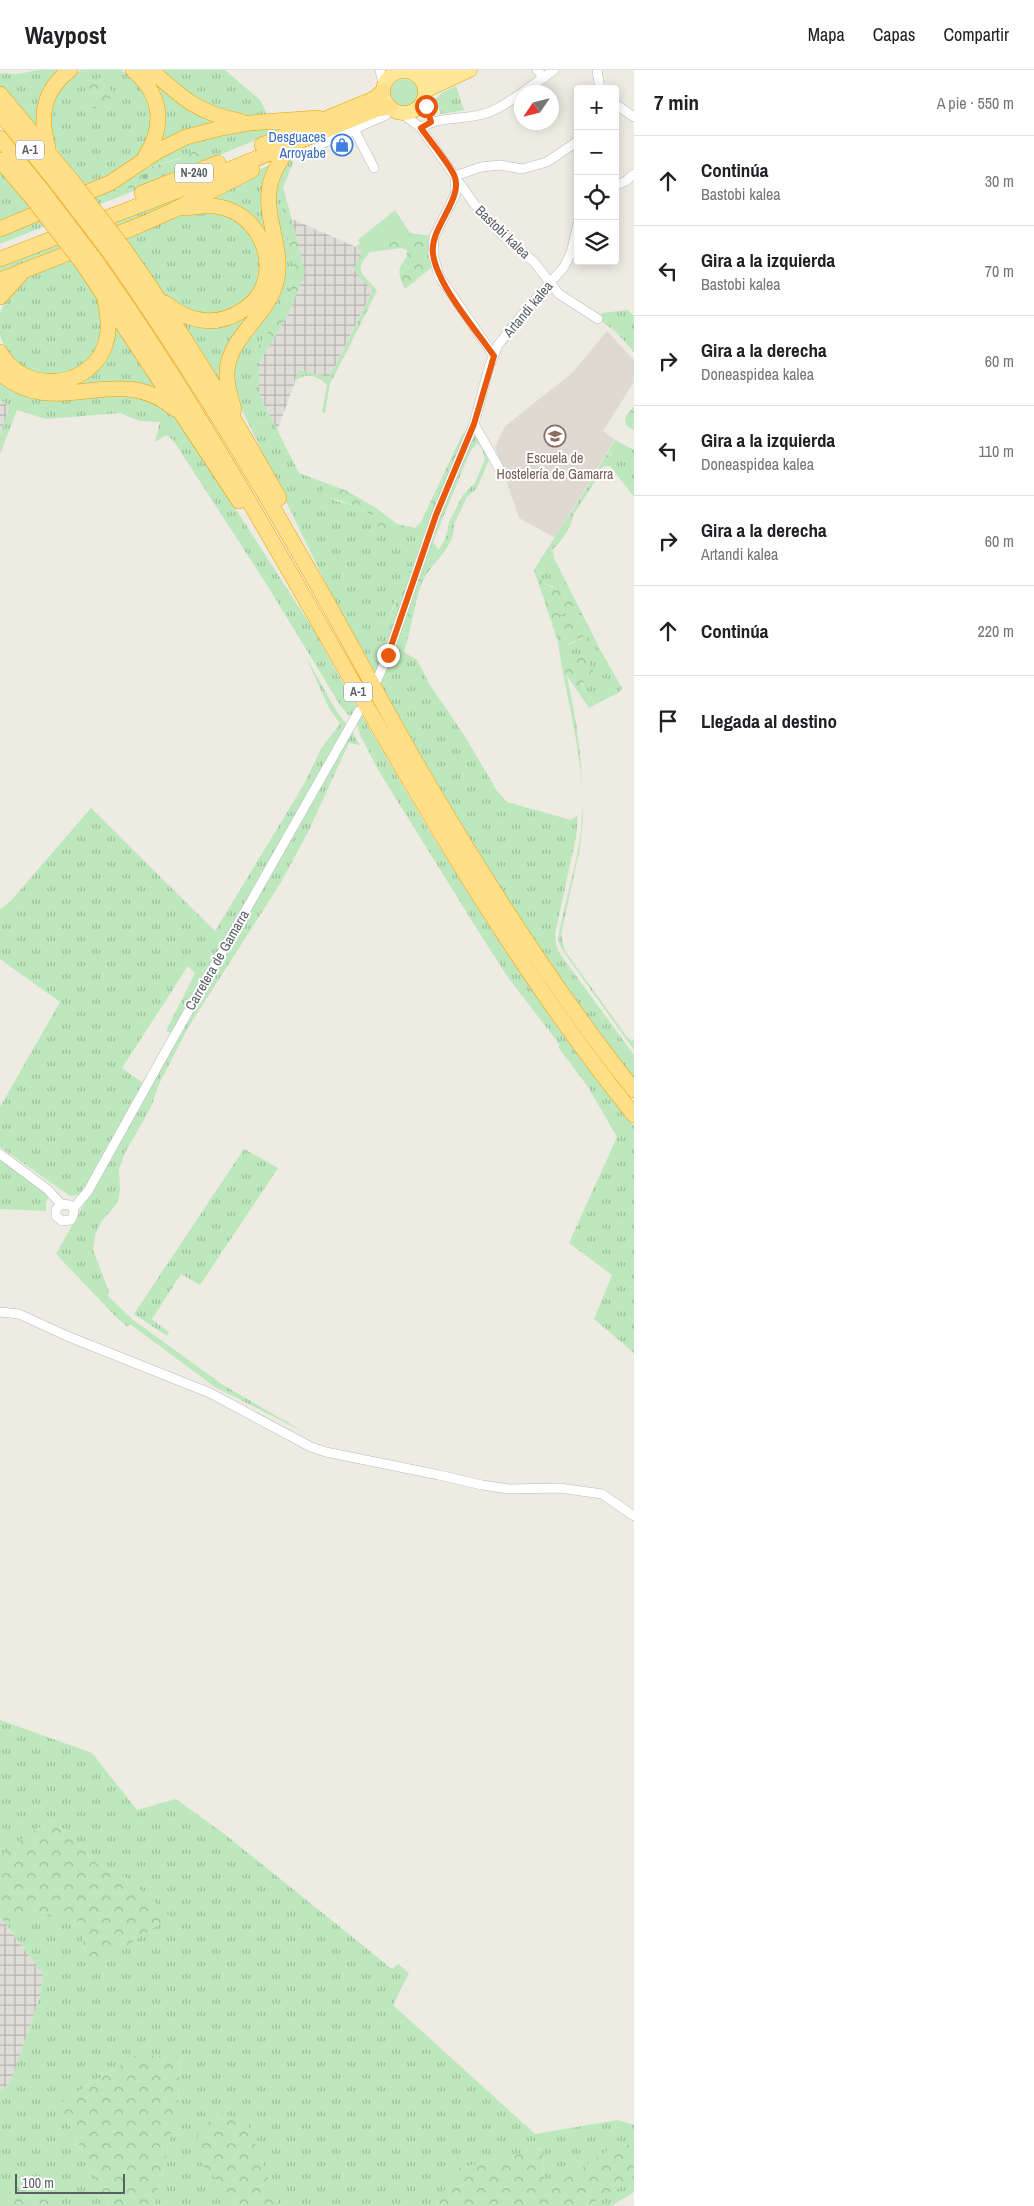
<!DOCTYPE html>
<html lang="es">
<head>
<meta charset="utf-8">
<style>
	:root { --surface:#fff; --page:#f2f2f2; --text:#202124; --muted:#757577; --line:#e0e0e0 }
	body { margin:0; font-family:"Archivo Narrow",sans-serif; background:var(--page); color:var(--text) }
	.controls { position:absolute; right:15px; top:15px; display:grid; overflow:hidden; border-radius:5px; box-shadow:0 2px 12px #0003 }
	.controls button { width:45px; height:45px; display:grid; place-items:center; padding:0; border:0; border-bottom:1px solid var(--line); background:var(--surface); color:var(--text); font:25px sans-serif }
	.compass { position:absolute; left:514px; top:15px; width:45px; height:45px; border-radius:50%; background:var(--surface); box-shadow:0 2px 12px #0003; rotate:235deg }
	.scale { position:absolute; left:15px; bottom:12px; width:110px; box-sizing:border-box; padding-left:5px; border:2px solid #5a5f64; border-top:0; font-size:14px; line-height:18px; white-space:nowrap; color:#5a5f64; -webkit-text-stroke:4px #fff; paint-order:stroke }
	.stop { position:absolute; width:15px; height:15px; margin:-11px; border:4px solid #ea580c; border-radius:50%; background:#fff }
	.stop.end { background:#ea580c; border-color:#fff; box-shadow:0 1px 5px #0008 }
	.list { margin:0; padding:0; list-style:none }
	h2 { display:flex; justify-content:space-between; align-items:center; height:65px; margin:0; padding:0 20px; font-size:21px }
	h2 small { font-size:16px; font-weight:400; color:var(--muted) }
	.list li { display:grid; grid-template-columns:32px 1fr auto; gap:15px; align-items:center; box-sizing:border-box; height:90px; padding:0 20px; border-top:1px solid var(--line) }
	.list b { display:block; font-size:19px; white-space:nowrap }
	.list p { margin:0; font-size:16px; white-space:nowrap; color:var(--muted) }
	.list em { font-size:16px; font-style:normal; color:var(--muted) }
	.icon { flex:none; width:28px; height:28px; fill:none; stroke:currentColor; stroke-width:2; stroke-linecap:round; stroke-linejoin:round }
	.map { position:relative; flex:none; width:634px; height:2136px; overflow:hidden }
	header { display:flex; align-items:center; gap:30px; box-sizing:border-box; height:70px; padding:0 25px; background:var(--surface); border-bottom:1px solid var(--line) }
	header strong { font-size:24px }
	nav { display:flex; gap:28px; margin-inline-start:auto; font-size:18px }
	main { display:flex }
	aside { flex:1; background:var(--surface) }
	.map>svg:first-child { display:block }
	.industrial { fill:url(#industrial-grid) }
	.education { fill:#dedad1 }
	.grass { fill:url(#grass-tufts) }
	.forest { fill:url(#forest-crowns); fill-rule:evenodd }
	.cemetery { fill:url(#cemetery-stones) }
	.garden { fill:#bde7bd }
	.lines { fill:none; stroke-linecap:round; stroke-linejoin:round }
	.minor-casing { stroke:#b7babf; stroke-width:10 }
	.trunk-casing { stroke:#f0a100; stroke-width:15 }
	.motorway-casing { stroke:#f0a100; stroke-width:16 }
	.minor { stroke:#fff; stroke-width:9 }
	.trunk { stroke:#ffe797; stroke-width:14 }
	.motorway { stroke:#ffdf88; stroke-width:15 }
	.motorway-bridge-casing { stroke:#f0a100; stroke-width:16; stroke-linecap:butt }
	.motorway-bridge { stroke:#ffdf88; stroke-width:15 }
	.route { stroke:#ea580c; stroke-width:6 }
	.labels { text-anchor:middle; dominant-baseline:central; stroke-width:4; stroke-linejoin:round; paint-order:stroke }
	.shield { fill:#fff; stroke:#8c8f92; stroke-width:1 }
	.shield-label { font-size:12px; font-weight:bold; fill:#5a5f64 }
	.shop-label { font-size:14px; fill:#366cbe; stroke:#fff; text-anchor:end }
	.street-label { font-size:14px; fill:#5a5f64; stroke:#fff }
	.education-label { font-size:14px; fill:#785e54; stroke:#fff }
</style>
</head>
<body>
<header>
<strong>Waypost</strong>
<nav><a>Mapa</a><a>Capas</a><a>Compartir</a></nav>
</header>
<main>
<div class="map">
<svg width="634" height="2136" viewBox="0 0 634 2136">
	<defs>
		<pattern id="industrial-grid" width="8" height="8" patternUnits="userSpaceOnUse" patternTransform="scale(1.25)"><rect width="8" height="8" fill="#dfddd7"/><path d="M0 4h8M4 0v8" fill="none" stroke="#b8b6b2"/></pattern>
		<pattern id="grass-tufts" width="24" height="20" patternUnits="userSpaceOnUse" patternTransform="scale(1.25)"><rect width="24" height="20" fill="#bde7bd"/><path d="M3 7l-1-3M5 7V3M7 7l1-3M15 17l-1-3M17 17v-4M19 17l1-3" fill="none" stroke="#9dbe9d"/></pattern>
		<pattern id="forest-crowns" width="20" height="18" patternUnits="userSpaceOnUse" patternTransform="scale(1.25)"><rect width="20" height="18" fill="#bde7bd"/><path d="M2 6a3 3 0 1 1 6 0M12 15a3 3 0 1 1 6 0" fill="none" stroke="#9dbe9d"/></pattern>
		<pattern id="cemetery-stones" width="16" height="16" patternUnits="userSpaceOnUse" patternTransform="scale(1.25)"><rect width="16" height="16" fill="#bde7bd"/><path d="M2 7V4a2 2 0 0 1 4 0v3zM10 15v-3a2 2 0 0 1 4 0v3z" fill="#9dbe9d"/></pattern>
	</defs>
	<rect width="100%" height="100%" fill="#eeebe2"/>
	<!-- industrial -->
	<path class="industrial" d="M292 149 363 180 354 199 362 211 373 219 329 308 299 301 277 361 259 324V293L289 243 304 202Z
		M0 329 9 337 0 366Z
		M0 1847 43 1904 40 1927 11 2011 0 2021Z"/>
	<!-- education -->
	<path class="education" d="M607 261 634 290V312L603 361 615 370 555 468 519 448 495 377 505 356 572 303Z"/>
	<!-- grass -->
	<path class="grass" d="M38 0H63L40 62 0 17V3L18 4Z
		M81 0H120L135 8 147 20 154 50 140 86 86 120C62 91 32 54 61 18 68 11 72 5 81 0Z
		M137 0H145L219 52 158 75 162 54Z
		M158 0H225L260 30 268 46H235L193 29Z
		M456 16 464 40 441 44 435 31 441 23Z
		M283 56 284 58 165 108 169 100C187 89 186 98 198 76L188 86 144 98 127 116 131 122 0 174V164L132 104 201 65Z
		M291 89 293 93 283 118 288 135 282 139V143C285 159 291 176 292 193 296 229 269 260 250 287L259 293V324L299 403 323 412 322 420 336 431 353 435 376 447 390 463 426 465 413 502 395 531 386 556 393 564 377 605 341 545 238 332 233 307 239 281 247 268 275 138 277 109Z
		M274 92 264 231 223 319 179 249 200 256 258 231 264 165 203 131Z
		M0 98 32 139 0 153Z
		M224 109 178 134 0 207V196Z
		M211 141 241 151 258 172 262 201 254 222 231 242 199 246 172 233 153 212 122 168 178 146Z
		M69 188C88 213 111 240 99 271 96 280 93 288 85 294 76 301 63 304 53 308L22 298 6 281 0 265V244L6 227 27 207Z
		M628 240 634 246V282L616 262 600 250 602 243Z
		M114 250 164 326 82 319 0 298V290L10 301 80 310Z
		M344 279 347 281 330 314 325 343 322 342 327 315C317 305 305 302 294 312L299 300 329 307Z
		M0 311 6 317 24 325 134 324 164 337 179 351 313 559 357 638 353 645H348L340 635 267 515 173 370 166 365 155 372 160 352 140 351 120 343 46 349 17 340 0 384V366L9 337 0 329Z
		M473 364 476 365 490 387 477 418 467 427 454 454H448L463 425 475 413 485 389 482 378 477 373 470 382 433 472 439 480 432 489H428L431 477 428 476Z
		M615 370 634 380V427L610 396 602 397 611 384Z
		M590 412 594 413 574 444V438Z
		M553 480 554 488 566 512 561 514 559 519 543 513 536 497 542 487Z
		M572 536 575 537 579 544 576 549 561 551 560 545 565 543Z
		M401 561 409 564 404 582 417 590 430 615 466 668 497 721 507 732 571 750 578 745 576 767 555 864 556 875 560 884 634 985V1010C615 986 598 961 580 936 510 838 448 734 388 628L379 611Z
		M587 565 597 582 601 581 622 618 620 622 596 634 585 621 574 588 570 590 565 585 563 578Z
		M305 585 334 637 347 655 300 742 171 963 166 961 195 903 188 896 122 998 143 1013 88 1114 78 1125 70 1126 0 1077V1037L60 932 0 889V839L9 833 91 738 215 861 303 716 322 677 340 654 329 638Z
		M562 598 567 606 576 652 581 693 583 748 580 777 561 865 565 881 627 967 632 971 634 968V980L561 878 558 869C564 832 577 797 581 760 587 706 572 651 562 598Z
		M361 644 428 759 493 862 566 969 634 1056V1283L594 1249 612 1205 569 1173 617 1067 588 1017 558 977 560 975 507 906 487 875 380 703 360 665 357 653Z
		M350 662H352L360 675 349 673 308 762 280 814 189 956 159 1014 151 1037 125 1083 119 1099 120 1120 118 1132 101 1152 95 1165 93 1180 109 1222 108 1226 132 1249 223 1315 306 1363 215 1317 130 1254 128 1257 118 1249 56 1184Z
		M244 1079 278 1098 200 1215 181 1204 152 1249 169 1262 167 1266 134 1244Z
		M0 1088 41 1118 49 1127 46 1132V1141L0 1139Z
		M0 1650 92 1683 137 1740 176 1729 227 1766 392 1899 398 1894 409 1903 393 1935 535 2064 618 2050 634 2055V2075L617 2074 561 2113 544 2111 543 2078 456 2099 436 2136H279L247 2052 239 2136H154L178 2036 180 1988 136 1985 59 2034 109 2136H55L47 2130 9 2122 0 2129V2021L11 2011 40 1927 43 1904 5 1853 36 1841 80 1852 87 1891 130 1810 96 1793 54 1749 30 1763 0 1786Z
		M634 2105V2122L611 2136H588L625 2114Z"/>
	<!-- forest -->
	<path class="forest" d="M101 8 107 12 114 26 94 39 86 27 90 11Z
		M198 76 203 79 201 88C193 89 191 91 185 94 174 100 172 94 165 108L161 98 145 116 131 122 127 116C142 91 163 97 186 86 191 84 194 79 198 76Z
		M288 135 305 202 289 243 259 293 250 287C269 260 296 229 292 193 291 176 285 159 282 143V139Z
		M410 163 431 166 432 197 405 219C391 191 408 197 407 180L401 178 370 182C351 203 365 203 377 221L347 281 344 279 373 219 362 211 354 199 362 181 356 176 360 174C373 180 399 172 410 163Z
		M633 337 634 338V361L626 355 625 348Z
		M463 363H467L426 465 390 463 377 456 376 447 353 435 326 426 322 420 323 412 347 421 376 438 397 454 415 458 421 452Z
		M613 374 615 375 594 413 590 412Z
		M574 438C574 457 558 478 542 487Z
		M454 454C455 477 435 489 425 507 417 521 413 548 409 564L401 561 428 476H432L428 489H432C440 478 448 468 448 455Z
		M536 497C543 512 541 515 559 519L561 514 566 512 601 581 597 582 587 565 570 573 564 578 565 585 570 590 581 585 590 593 595 605 581 613 585 621 596 634 589 638 562 598 558 572 534 500ZM572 536 575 537 579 545 576 549 561 551 560 545 568 541Z
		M408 501 413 502 393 564 386 556Z
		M54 1749 96 1793 130 1810 171 1847 109 1887 87 1892 80 1852 36 1841 5 1853 0 1847V1786L30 1763Z
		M136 1985 180 1987 178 2036 154 2136H109L59 2034Z
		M219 2042 247 2052 279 2136H239L201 2092 197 2063Z
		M617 2074 634 2075V2105L625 2114 588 2136H436L456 2099 543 2078 544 2111 561 2112Z
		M9 2122 47 2130 55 2136H0V2129Z"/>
	<!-- cemetery -->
	<path class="cemetery" d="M161 98 165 108 145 116 141 106Z"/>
	<!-- garden -->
	<path class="garden" d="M390 23a14 14 0 1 1 28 0a14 14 0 1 1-28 0Z
		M395 140 410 163C399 172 373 180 360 174L358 170Z"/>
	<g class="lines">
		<!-- minor casing -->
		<g class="minor-casing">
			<path id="minor" d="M380 0 384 18
				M401 0 404 1
				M537 0 544 8
				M597 0 600 19
				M523 22 554 0
				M423 28 431 52
				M615 34 634 47
				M400 42 421 58 475 135 500 163 534 192 559 224 598 249
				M421 58C439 46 462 50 483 44 497 41 509 31 522 23
				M354 59 374 98
				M319 75 386 45 387 38
				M455 106 481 97 500 95 522 99 547 92 578 71
				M455 107 456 123 434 167 433 184 439 206 494 286
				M615 116 626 111 634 104
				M474 354 499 398
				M377 610 388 585 436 445 474 354 489 297 498 275 525 241 564 197 571 183 578 154
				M0 1084 47 1119 61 1134 70 1135C75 1140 75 1144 71 1150L62 1151 56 1146V1140L61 1134
				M73 1139 88 1121 167 979 359 641
				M0 1242 19 1244 67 1266 210 1323 311 1377 326 1382 439 1405 482 1415 509 1419 560 1418 602 1424 634 1446"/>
		</g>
		<!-- trunk casing -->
		<g class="trunk-casing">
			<path id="trunk" d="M383 22a21 21 0 1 1 42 0a21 21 0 1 1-42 0Z
				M417 6 438 3 446 0
				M425 21 470 0"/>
		</g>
		<!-- motorway casing -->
		<g class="motorway-casing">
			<path id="motorway" d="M133 0C161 24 166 55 145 87
				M151 0C182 28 198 43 240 51
				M0 24 73 112
				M0 43 60 117
				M0 68 44 123
				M262 75 374 29 383 21
				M48 77C39 46 43 20 70 0
				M0 90 32 128
				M142 123 218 93
				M0 159 110 113 158 81 186 67 221 58 249 53 318 48
				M124 179C181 259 231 342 279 428
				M111 184C181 284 245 388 306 495 349 569 388 646 432 720 493 823 559 926 634 1020
				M0 189 187 117 377 39 390 37
				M95 190C291 465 421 781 634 1045
				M83 194 239 431
				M0 210 140 155 174 140 252 100
				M0 227 20 205
				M165 233C189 252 216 258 243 240 250 235 257 229 261 221 278 188 257 144 220 137 209 134 197 137 185 138
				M0 282C22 325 93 320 106 272 110 259 108 244 105 230
				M0 303C57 353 116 289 175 339
				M234 340C231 328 226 315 227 302 229 266 267 247 276 213 285 180 263 148 270 115 272 104 279 94 284 84"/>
		</g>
		<!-- minor -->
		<use href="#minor" class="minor"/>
		<!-- trunk -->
		<use href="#trunk" class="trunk"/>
		<!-- motorway -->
		<use href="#motorway" class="motorway"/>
		<!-- motorway-bridge casing -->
		<g class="motorway-bridge-casing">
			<path id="motorway-bridge" d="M73 112 124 179
				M60 117 111 184
				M44 123 95 190
				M32 128 83 194"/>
		</g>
		<!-- motorway-bridge -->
		<use href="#motorway-bridge" class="motorway-bridge"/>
	</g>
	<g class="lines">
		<!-- route -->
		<path class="route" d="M388 585 436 445 474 354 494 286C476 260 437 215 433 184 429 158 465 128 454 105 448 92 430 71 421 58L431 52 426 36"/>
	</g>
	<!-- icons -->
	<defs>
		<g id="shop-ring" transform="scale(1.125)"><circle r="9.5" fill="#fff" stroke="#3f7fe0" stroke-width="1.5"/><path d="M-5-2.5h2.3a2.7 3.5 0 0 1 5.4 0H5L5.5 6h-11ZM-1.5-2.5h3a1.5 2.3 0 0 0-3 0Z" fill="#3f7fe0"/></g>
		<g id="university-ring" transform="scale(1.125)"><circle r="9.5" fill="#fff" stroke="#8d6e63" stroke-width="1.5"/><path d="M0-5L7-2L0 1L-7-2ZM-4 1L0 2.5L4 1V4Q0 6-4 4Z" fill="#8d6e63"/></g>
	</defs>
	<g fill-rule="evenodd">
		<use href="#shop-ring" x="342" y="75"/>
		<use href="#university-ring" x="555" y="366"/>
	</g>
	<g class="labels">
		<!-- shield labels -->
		<g class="shield">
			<rect x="16" y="70.5" width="28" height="19" rx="4"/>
			<rect x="175" y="93.5" width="38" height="19" rx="4"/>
			<rect x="344" y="612.5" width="28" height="19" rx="4"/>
		</g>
		<g class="shield-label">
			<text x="30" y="80">A-1</text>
			<text x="194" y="103">N-240</text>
			<text x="358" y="622">A-1</text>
		</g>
		<!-- shop labels -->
		<g class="shop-label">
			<text x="326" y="67">Desguaces<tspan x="326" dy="16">Arroyabe</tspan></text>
		</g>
		<!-- street labels -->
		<g class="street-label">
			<text transform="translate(503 162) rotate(44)">Bastobi kalea</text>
			<text transform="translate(528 239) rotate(-50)">Artandi kalea</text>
			<text transform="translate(217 890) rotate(-60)">Carretera de Gamarra</text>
		</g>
		<!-- education labels -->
		<g class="education-label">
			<text x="555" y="388">Escuela de<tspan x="555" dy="16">Hostelería de Gamarra</tspan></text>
		</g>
	</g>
</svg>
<div class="controls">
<button>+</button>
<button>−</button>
<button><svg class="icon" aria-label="locate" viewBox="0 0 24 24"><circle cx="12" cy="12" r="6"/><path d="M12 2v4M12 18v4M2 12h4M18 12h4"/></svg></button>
<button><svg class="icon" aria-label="layers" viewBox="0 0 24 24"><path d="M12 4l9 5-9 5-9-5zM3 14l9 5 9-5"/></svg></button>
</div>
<svg class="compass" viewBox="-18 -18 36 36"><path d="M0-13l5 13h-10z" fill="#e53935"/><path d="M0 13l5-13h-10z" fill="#757577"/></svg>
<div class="scale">100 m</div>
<div class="stop" style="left:426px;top:36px"></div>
<div class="stop end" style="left:388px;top:585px"></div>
</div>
<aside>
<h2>7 min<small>A pie · 550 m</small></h2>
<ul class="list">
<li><svg class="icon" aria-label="ahead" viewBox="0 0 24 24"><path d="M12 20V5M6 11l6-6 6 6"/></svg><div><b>Continúa</b><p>Bastobi kalea</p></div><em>30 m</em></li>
<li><svg class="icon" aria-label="left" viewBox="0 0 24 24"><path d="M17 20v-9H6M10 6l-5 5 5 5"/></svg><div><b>Gira a la izquierda</b><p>Bastobi kalea</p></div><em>70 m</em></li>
<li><svg class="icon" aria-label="right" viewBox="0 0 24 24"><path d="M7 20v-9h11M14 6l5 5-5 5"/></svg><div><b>Gira a la derecha</b><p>Doneaspidea kalea</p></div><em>60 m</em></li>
<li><svg class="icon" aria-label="left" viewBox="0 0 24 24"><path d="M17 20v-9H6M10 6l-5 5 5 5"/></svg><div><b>Gira a la izquierda</b><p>Doneaspidea kalea</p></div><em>110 m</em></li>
<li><svg class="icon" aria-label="right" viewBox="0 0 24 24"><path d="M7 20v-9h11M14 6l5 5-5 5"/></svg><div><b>Gira a la derecha</b><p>Artandi kalea</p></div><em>60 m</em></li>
<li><svg class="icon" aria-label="ahead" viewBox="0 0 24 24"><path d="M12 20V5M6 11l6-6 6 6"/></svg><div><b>Continúa</b></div><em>220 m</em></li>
<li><svg class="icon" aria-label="arrive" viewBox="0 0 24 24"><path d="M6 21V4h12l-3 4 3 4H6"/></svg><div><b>Llegada al destino</b></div></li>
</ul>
</aside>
</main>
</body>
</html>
